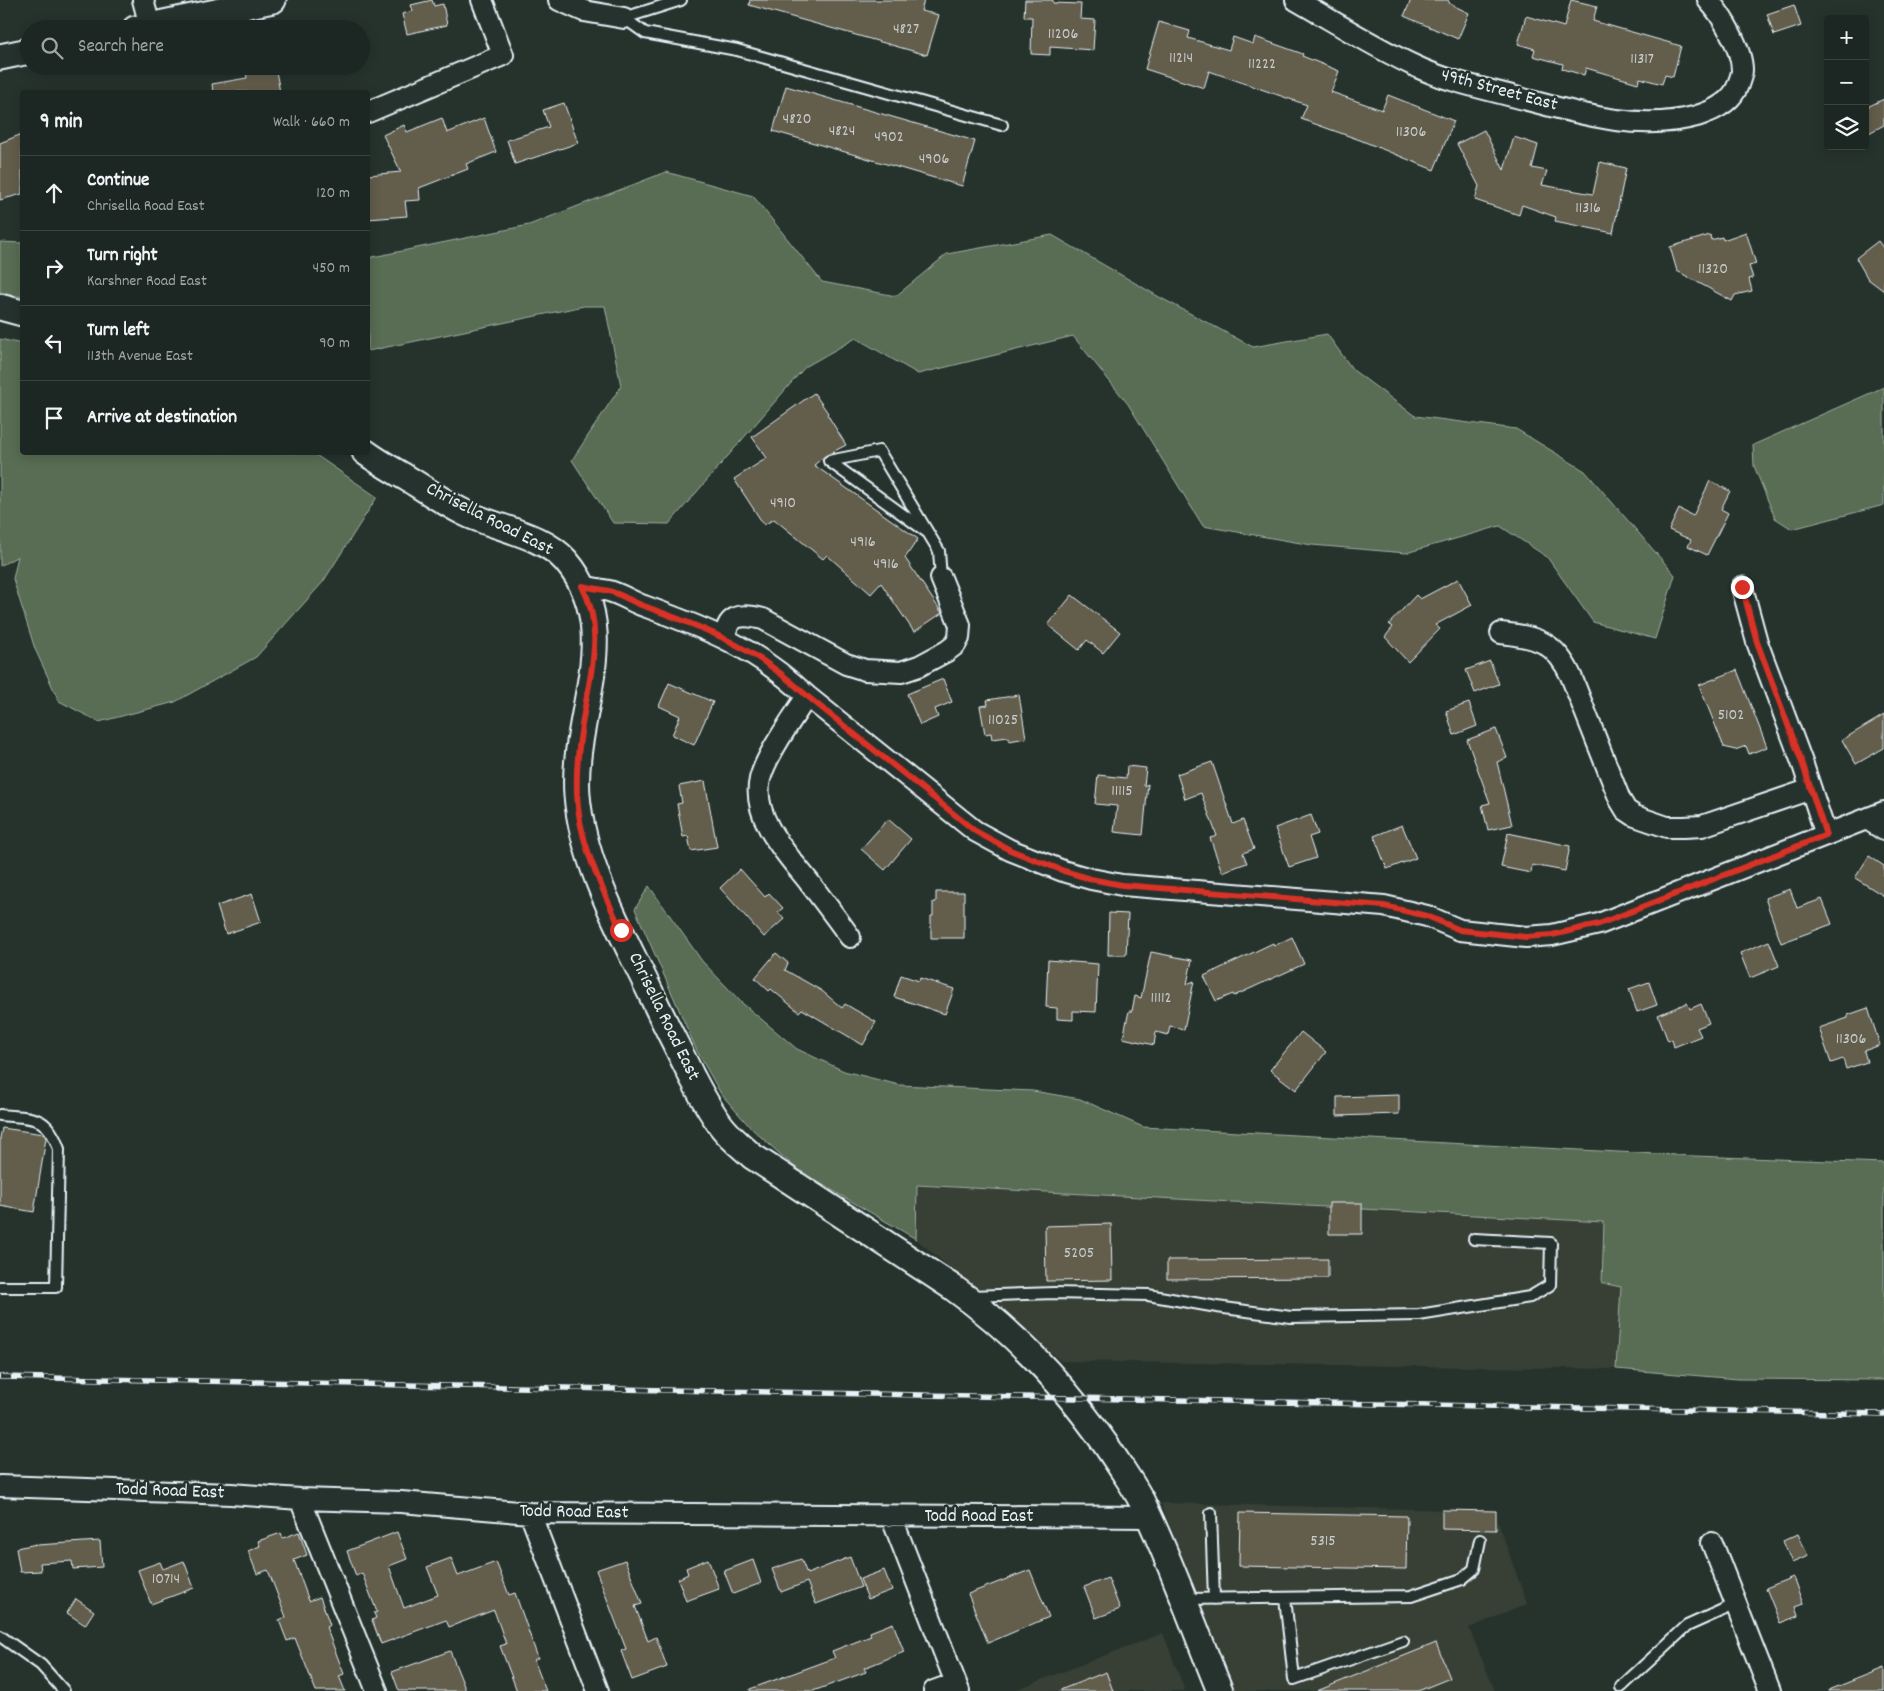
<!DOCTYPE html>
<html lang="en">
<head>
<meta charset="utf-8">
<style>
	:root { --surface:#1c2622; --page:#252e2a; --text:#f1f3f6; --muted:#a0a5a5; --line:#3a4340 }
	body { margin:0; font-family:Dekko,sans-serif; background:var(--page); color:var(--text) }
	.controls { position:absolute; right:15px; top:15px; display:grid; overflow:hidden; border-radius:5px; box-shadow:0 2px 12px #0003 }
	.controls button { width:45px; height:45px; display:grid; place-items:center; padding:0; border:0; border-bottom:1px solid var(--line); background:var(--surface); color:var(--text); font:25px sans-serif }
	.stop { position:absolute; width:15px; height:15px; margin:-11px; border:4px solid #d93025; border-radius:50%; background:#fff }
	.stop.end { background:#d93025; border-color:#fff; box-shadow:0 1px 5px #0008 }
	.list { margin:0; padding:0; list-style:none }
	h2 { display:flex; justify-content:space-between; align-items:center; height:65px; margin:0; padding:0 20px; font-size:21px }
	h2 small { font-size:16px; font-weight:400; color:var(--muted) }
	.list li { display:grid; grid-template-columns:32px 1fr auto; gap:15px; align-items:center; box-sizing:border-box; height:75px; padding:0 20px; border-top:1px solid var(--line) }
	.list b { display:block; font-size:19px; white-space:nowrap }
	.list p { margin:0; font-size:16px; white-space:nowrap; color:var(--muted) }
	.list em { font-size:16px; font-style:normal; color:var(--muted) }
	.icon { flex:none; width:28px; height:28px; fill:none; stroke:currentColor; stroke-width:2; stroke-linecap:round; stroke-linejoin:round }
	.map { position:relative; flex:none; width:1884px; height:1691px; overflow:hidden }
	.search { position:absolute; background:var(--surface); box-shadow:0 2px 12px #0003; left:20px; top:20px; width:350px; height:55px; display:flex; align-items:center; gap:12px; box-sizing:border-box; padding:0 18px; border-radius:28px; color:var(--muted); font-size:19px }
	.panel { position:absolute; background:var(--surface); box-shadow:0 2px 12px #0003; left:20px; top:90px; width:350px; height:365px; border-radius:5px }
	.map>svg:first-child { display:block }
	.built { fill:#384036 }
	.green { fill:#586d52; stroke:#a0afa5 }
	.building { fill:#635d4b; stroke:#e8f1f8 }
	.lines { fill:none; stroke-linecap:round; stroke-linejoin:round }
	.service-casing { stroke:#e8f1f8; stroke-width:14 }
	.minor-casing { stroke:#e8f1f8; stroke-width:24 }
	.tertiary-casing { stroke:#e8f1f8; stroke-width:29 }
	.service { stroke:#26332d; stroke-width:10 }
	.minor { stroke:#26332d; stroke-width:20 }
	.tertiary { stroke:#26332d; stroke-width:25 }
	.rail-casing { stroke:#e8f1f8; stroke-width:5.5 }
	.rail { stroke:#26332d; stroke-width:4; stroke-dasharray:11; stroke-linecap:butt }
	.route { stroke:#d93025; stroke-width:6 }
	.labels { text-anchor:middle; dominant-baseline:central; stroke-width:5; stroke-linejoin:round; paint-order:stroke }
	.number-label { font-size:16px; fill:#c7cccd }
	.street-label { font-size:19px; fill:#e8f1f8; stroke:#26332d }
</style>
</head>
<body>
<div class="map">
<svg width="1884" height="1691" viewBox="0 0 1884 1691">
	<rect width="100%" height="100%" fill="#26332d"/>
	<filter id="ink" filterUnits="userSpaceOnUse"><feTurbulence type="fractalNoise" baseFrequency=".02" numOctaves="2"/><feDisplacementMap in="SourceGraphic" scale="10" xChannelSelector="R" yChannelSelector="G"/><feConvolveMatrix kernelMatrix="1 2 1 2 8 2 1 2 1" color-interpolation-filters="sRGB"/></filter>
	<g filter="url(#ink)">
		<!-- built -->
		<path class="built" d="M916 1185 1604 1222 1602 1283 1621 1286 1616 1369 1061 1361 916 1239Z
			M1161 1503 1494 1511 1527 1604 1469 1628 1495 1691H1234Z
			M1163 1633 1185 1691H1013Z"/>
		<!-- green -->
		<path class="green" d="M666 172 753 196 822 282 896 296 947 254 1052 235 1161 298 1253 347 1327 334 1353 370 1415 416 1516 429 1585 471 1675 575 1655 639 1593 622 1547 557 1500 526 1406 553 1312 545 1203 526 1128 404 1073 336 918 374 856 338 805 367 669 524 613 523 572 460 621 386 605 306H584L368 351V258L529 225Z
			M0 242 22 243V297L0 292Z
			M0 339 22 344V452L313 453 377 497 323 582 256 657 175 702 99 722 59 701 35 649 13 579 18 556 0 566Z
			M1884 387V505L1792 529 1775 518 1754 466 1753 445Z
			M649 886 702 961 742 1003 797 1049 844 1071 899 1085 1033 1091 1080 1099 1143 1127 1694 1156 1884 1163V1380L1738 1379 1616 1369 1621 1287 1602 1283 1604 1222 917 1185 916 1239 799 1171 751 1128 721 1094 697 1051 635 909Z"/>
		<!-- building -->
		<path class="building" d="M432 0 434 6 443 4 447 25 407 34 402 14 413 11 411 5Z
			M750 0H924L921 11 939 15 927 55 749 5Z
			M1025 0H1053V3L1081 4 1080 19 1095 20 1093 50 1050 47V55L1031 54 1032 17H1024Z
			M1411 0H1448L1450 4 1469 13 1458 39 1404 16Z
			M1571 0 1597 6 1593 21 1681 46 1673 77 1665 75 1662 84 1640 78 1638 83 1586 68 1584 75 1562 69 1563 64 1533 56 1535 49 1518 44 1526 16 1564 27Z
			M1794 5 1801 26 1774 35 1767 14Z
			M1159 22 1190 31 1188 38 1229 50 1233 37 1253 44 1255 37 1303 54 1302 56 1339 71 1331 92 1382 110 1388 95 1454 121 1434 170 1360 140 1301 119 1307 105 1209 71 1204 88 1145 69Z
			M245 66H275L280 92H213L212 84 247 78Z
			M786 86 975 141 962 186 773 131Z
			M1884 99V125L1865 135V108Z
			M564 103 578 143 515 164 507 140 549 127 543 110Z
			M442 118 447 133 484 118 496 152 466 164 468 169 419 188 420 200 405 201 407 216 368 219V175L401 172 383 135 404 125 407 132Z
			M1484 130 1504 170 1514 137 1538 145 1532 168 1547 171 1542 185 1593 194 1600 162 1626 168 1613 233 1555 221 1556 217 1522 205 1519 215 1475 200 1479 186 1457 144Z
			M22 134V194L0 200V143Z
			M1746 232 1756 264 1749 266 1753 278 1749 279 1752 291 1735 295 1732 301 1677 271 1670 247 1710 235 1711 240 1722 237 1723 240Z
			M1878 241 1884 249V291L1868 279 1856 258Z
			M814 393 828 413 827 414 846 445 825 456 814 465 918 539 905 558 942 613 914 632 881 583 871 594 827 555 823 559 774 519 764 525 734 479 767 458 752 437Z
			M1710 481 1730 491 1721 509 1728 513 1707 555 1688 546 1691 540 1669 530 1679 509 1693 516Z
			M1458 579 1472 605 1435 625 1440 629 1408 662 1385 637 1393 627 1389 624 1416 595 1420 599Z
			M1072 595 1120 632 1103 653 1087 640 1079 650 1048 625Z
			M1490 661 1499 684 1475 693 1466 670Z
			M1737 670 1767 747 1749 754 1746 746 1735 750 1724 747 1699 685Z
			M943 679 952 702 935 709 938 717 920 725 907 694Z
			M669 683 713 702 694 745 672 735 680 716 659 706Z
			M1019 695 1026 738 1009 741 1008 737 992 739 991 733 985 734 980 706 988 705 987 700Z
			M1469 703 1477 726 1454 735 1446 711Z
			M1884 715V748L1856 764 1842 740Z
			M1496 729 1507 758 1497 762 1512 825 1488 830 1482 805 1490 803 1467 740Z
			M1212 762 1233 824 1243 820 1254 849 1243 853 1247 863 1222 872 1210 838 1217 836 1201 793 1185 799 1177 774Z
			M1127 766 1146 768 1144 786 1148 784 1143 835 1114 832 1117 806 1095 804 1098 775 1126 778Z
			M705 781 717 847 691 851 688 836 683 837 677 804 682 803 679 786Z
			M1311 815 1318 834 1309 837 1316 858 1289 867 1275 828Z
			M888 819 911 839 885 870 861 849Z
			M1402 825 1416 858 1387 869 1374 836Z
			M1508 833 1570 846 1565 871 1532 865 1531 873 1501 867Z
			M1869 856 1884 866V896L1855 878Z
			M740 869 765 897 769 893 783 908 778 912 784 919 764 937 720 888Z
			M1790 889 1797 908 1822 899 1832 924 1781 943 1765 898Z
			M936 892H964V938H931V916H933V902H936Z
			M252 894 261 922 226 934 217 906Z
			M1109 913 1128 914 1126 955H1108Z
			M1292 937 1304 964 1234 996 1233 994 1216 1001 1204 976 1273 943 1274 946Z
			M1769 941 1779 966 1750 978 1740 953Z
			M1151 952 1192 960 1187 984 1194 981 1184 1029 1170 1026 1168 1035 1156 1032 1154 1045 1123 1038 1129 1011H1132L1135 996 1141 998Z
			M776 953 788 963 785 970 822 991 842 1008 845 1004 876 1022 863 1045 802 1009 799 1012 771 989 769 991 755 978Z
			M1048 960 1098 964 1096 1012 1073 1011V1020L1057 1019V1008L1046 1007Z
			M901 975 919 981 920 978 954 989 945 1014 894 997Z
			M1649 982 1657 1005 1637 1012 1629 989Z
			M1687 1003 1690 1009 1701 1004 1709 1023 1697 1028 1701 1036 1674 1047 1672 1039 1668 1041 1658 1015Z
			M1868 1008 1880 1045 1864 1051 1867 1062 1846 1069 1843 1059 1831 1063 1819 1028 1848 1018V1015Z
			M1301 1032 1326 1052 1296 1090 1270 1070Z
			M1399 1095V1114L1337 1116V1097Z
			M2 1128 44 1134 46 1138 34 1212 0 1206V1138Z
			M1329 1203H1362V1234H1329Z
			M1111 1224 1112 1280 1046 1281 1045 1226Z
			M1328 1259V1278L1167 1279V1260Z
			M1442 1510 1496 1511V1530L1442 1529Z
			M1240 1513 1407 1516 1406 1569 1239 1566Z
			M299 1532 307 1555 294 1560 309 1601 320 1597 330 1625 326 1627 344 1674 339 1676 345 1691H316L295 1638 287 1641 279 1620 286 1617 268 1570 257 1574 248 1551 260 1546 258 1541 281 1533 283 1538Z
			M397 1532 407 1559 389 1566 404 1608 438 1595 427 1567 451 1558 458 1576 496 1562 509 1595 515 1593 538 1658 534 1660 546 1691H517L500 1646 506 1644 494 1610 449 1627 446 1620 381 1644 372 1620 376 1618 374 1613 377 1612 362 1573 356 1576 347 1551Z
			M1798 1534 1808 1556 1792 1563 1783 1541Z
			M100 1541 102 1567 73 1569 72 1561 40 1563 41 1571 20 1572 16 1548 37 1544V1545Z
			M850 1557 861 1587 816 1604 807 1582 781 1592 772 1569 801 1559 807 1574Z
			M708 1559 719 1589 686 1601 678 1579 688 1574 686 1568Z
			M625 1560 642 1604 635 1606 648 1641 656 1637 667 1667 632 1680 621 1651 626 1649 596 1570Z
			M753 1560 761 1583 733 1594 724 1571Z
			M184 1561 194 1588 151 1604 138 1570 160 1562 163 1569Z
			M884 1570 892 1590 868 1599 860 1579Z
			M1030 1570 1049 1617 988 1643 968 1594Z
			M1793 1577 1803 1604 1795 1607 1798 1616 1780 1623 1766 1588Z
			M1108 1578 1120 1609 1096 1618 1084 1587Z
			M76 1599 94 1611 85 1625 67 1613Z
			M893 1623 904 1652 864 1668 866 1672 813 1691H750V1689L835 1658 832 1651 871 1636 870 1632Z
			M1436 1643 1450 1678 1418 1691H1317Z
			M450 1651 466 1691H399L392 1672Z
			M1884 1668V1691H1829V1690Z
			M1106 1672 1113 1691H1060V1690Z"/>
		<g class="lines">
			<!-- service casing -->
			<g class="service-casing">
				<path id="service" d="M624 18 645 33 737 50 1002 125
					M624 18 681 0
					M927 532 829 461 879 451 939 551 941 578
					M0 1115C32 1118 47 1114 59 1149L56 1287H0
					M972 1296 1054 1293 1148 1295 1217 1307 1291 1317 1419 1315 1530 1297 1550 1285 1551 1243 1474 1239
					M1211 1513 1214 1599
					M1285 1598 1294 1679 1403 1641
					M1183 1599 1411 1596 1462 1579 1474 1569 1480 1540
					M0 1636 41 1665 64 1691
					M1621 1687 1687 1626 1736 1604"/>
			</g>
			<!-- minor casing -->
			<g class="minor-casing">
				<path id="minor" d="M143 0 150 26
					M559 0 584 11 624 18
					M1296 0C1335 22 1374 47 1415 66 1446 81 1482 88 1516 97 1574 112 1637 133 1697 116 1713 111 1732 102 1738 85 1739 81 1742 75 1742 70 1742 49 1722 15 1708 0
					M368 112 503 55 482 0
					M582 586C591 588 600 589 609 591 621 594 632 602 644 606 708 629 756 648 807 696L975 831 1010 850 1063 871 1091 879 1122 885 1384 906 1427 916 1460 930 1526 937 1552 935 1599 924 1884 812
					M1742 587 1757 642 1803 765 1826 835
					M1501 633C1538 637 1555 642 1571 676L1620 800 1626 810 1635 816 1667 827H1684L1702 826 1811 789
					M725 638C727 613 744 614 763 619L846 664 865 670 901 672 919 666 947 651 955 645 959 638 960 625 941 578
					M807 696C793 718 766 755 760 779 751 818 787 854 809 882 823 900 837 919 850 937
					M1867 819 1884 830
					M0 1486 231 1494 300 1499 401 1502 530 1513 1149 1517
					M300 1499 377 1691
					M530 1513 598 1691
					M891 1516 959 1691
					M1712 1543 1770 1691
					M934 1691 956 1683"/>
			</g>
			<!-- tertiary casing -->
			<g class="tertiary-casing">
				<path id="tertiary" d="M135 29 273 0
					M0 57 29 51
					M0 307 22 313
					M365 452C380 463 395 471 410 480 428 491 445 503 463 512 494 528 543 534 566 561 626 631 571 715 577 795 583 867 624 936 654 1000 666 1026 679 1050 691 1075 701 1094 710 1112 723 1128 731 1138 742 1147 752 1156L952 1287C1018 1334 1074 1395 1118 1463 1127 1477 1138 1492 1145 1508 1173 1567 1195 1630 1220 1691"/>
			</g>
			<!-- service -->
			<use href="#service" class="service"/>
			<!-- minor -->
			<use href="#minor" class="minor"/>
			<!-- tertiary -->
			<use href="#tertiary" class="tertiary"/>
			<!-- rail casing -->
			<g class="rail-casing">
				<path id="rail" d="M0 1377 1884 1414"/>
			</g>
			<!-- rail -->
			<use href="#rail" class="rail"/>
		</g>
	</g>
	<g class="lines" filter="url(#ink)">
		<!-- route -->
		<path class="route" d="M621 930C602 887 578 842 577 793 576 772 578 752 581 732 587 683 607 633 582 586 591 588 600 589 609 591 621 594 632 602 644 606 708 629 756 648 807 696L975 831 1010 850 1064 871 1091 879 1122 885 1384 906 1427 916 1460 930 1526 937 1552 935 1599 924 1826 835 1803 765 1757 642 1742 587"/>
	</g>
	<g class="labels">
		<!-- number labels -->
		<g class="number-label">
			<text x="906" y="29">4827</text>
			<text x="1063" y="34">11206</text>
			<text x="1181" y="58">11214</text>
			<text x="1642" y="59">11317</text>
			<text x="1262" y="64">11222</text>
			<text x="797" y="119">4820</text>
			<text x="842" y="131">4824</text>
			<text x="1411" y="132">11306</text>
			<text x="889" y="137">4902</text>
			<text x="934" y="159">4906</text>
			<text x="1588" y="208">11316</text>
			<text x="1713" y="269">11320</text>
			<text x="783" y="503">4910</text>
			<text x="863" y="542">4916</text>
			<text x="886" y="564">4916</text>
			<text x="1731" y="715">5102</text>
			<text x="1003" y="720">11025</text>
			<text x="1122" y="791">11115</text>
			<text x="1161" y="998">11112</text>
			<text x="1851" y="1039">11306</text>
			<text x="1079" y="1253">5205</text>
			<text x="1323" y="1541">5315</text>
			<text x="166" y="1579">10714</text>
		</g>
		<!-- street labels -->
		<g class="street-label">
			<text transform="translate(1499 91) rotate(15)">49th Street East</text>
			<text transform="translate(489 520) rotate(27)">Chrisella Road East</text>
			<text transform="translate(663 1017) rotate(64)">Chrisella Road East</text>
			<text transform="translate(170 1492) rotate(2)">Todd Road East</text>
			<text transform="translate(574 1513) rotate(1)">Todd Road East</text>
			<text x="979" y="1517">Todd Road East</text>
		</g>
	</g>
</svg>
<div class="controls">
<button>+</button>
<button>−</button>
<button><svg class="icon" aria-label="layers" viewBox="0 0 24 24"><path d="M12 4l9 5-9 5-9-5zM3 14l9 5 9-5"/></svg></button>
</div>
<div class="stop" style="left:621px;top:930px"></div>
<div class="stop end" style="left:1742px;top:587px"></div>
<div class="search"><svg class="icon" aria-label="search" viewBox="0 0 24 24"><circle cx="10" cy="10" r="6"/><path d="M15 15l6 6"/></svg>Search here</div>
<section class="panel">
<h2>9 min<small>Walk · 660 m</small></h2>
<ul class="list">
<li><svg class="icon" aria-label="ahead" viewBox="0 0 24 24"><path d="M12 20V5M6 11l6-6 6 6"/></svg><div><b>Continue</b><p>Chrisella Road East</p></div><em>120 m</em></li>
<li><svg class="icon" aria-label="right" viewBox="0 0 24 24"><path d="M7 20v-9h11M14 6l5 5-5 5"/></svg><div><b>Turn right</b><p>Karshner Road East</p></div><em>450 m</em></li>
<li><svg class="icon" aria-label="left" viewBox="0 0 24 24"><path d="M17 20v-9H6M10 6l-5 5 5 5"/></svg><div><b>Turn left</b><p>113th Avenue East</p></div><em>90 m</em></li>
<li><svg class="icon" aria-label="arrive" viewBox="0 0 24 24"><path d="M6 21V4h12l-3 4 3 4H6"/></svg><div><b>Arrive at destination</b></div></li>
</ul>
</section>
</div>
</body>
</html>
